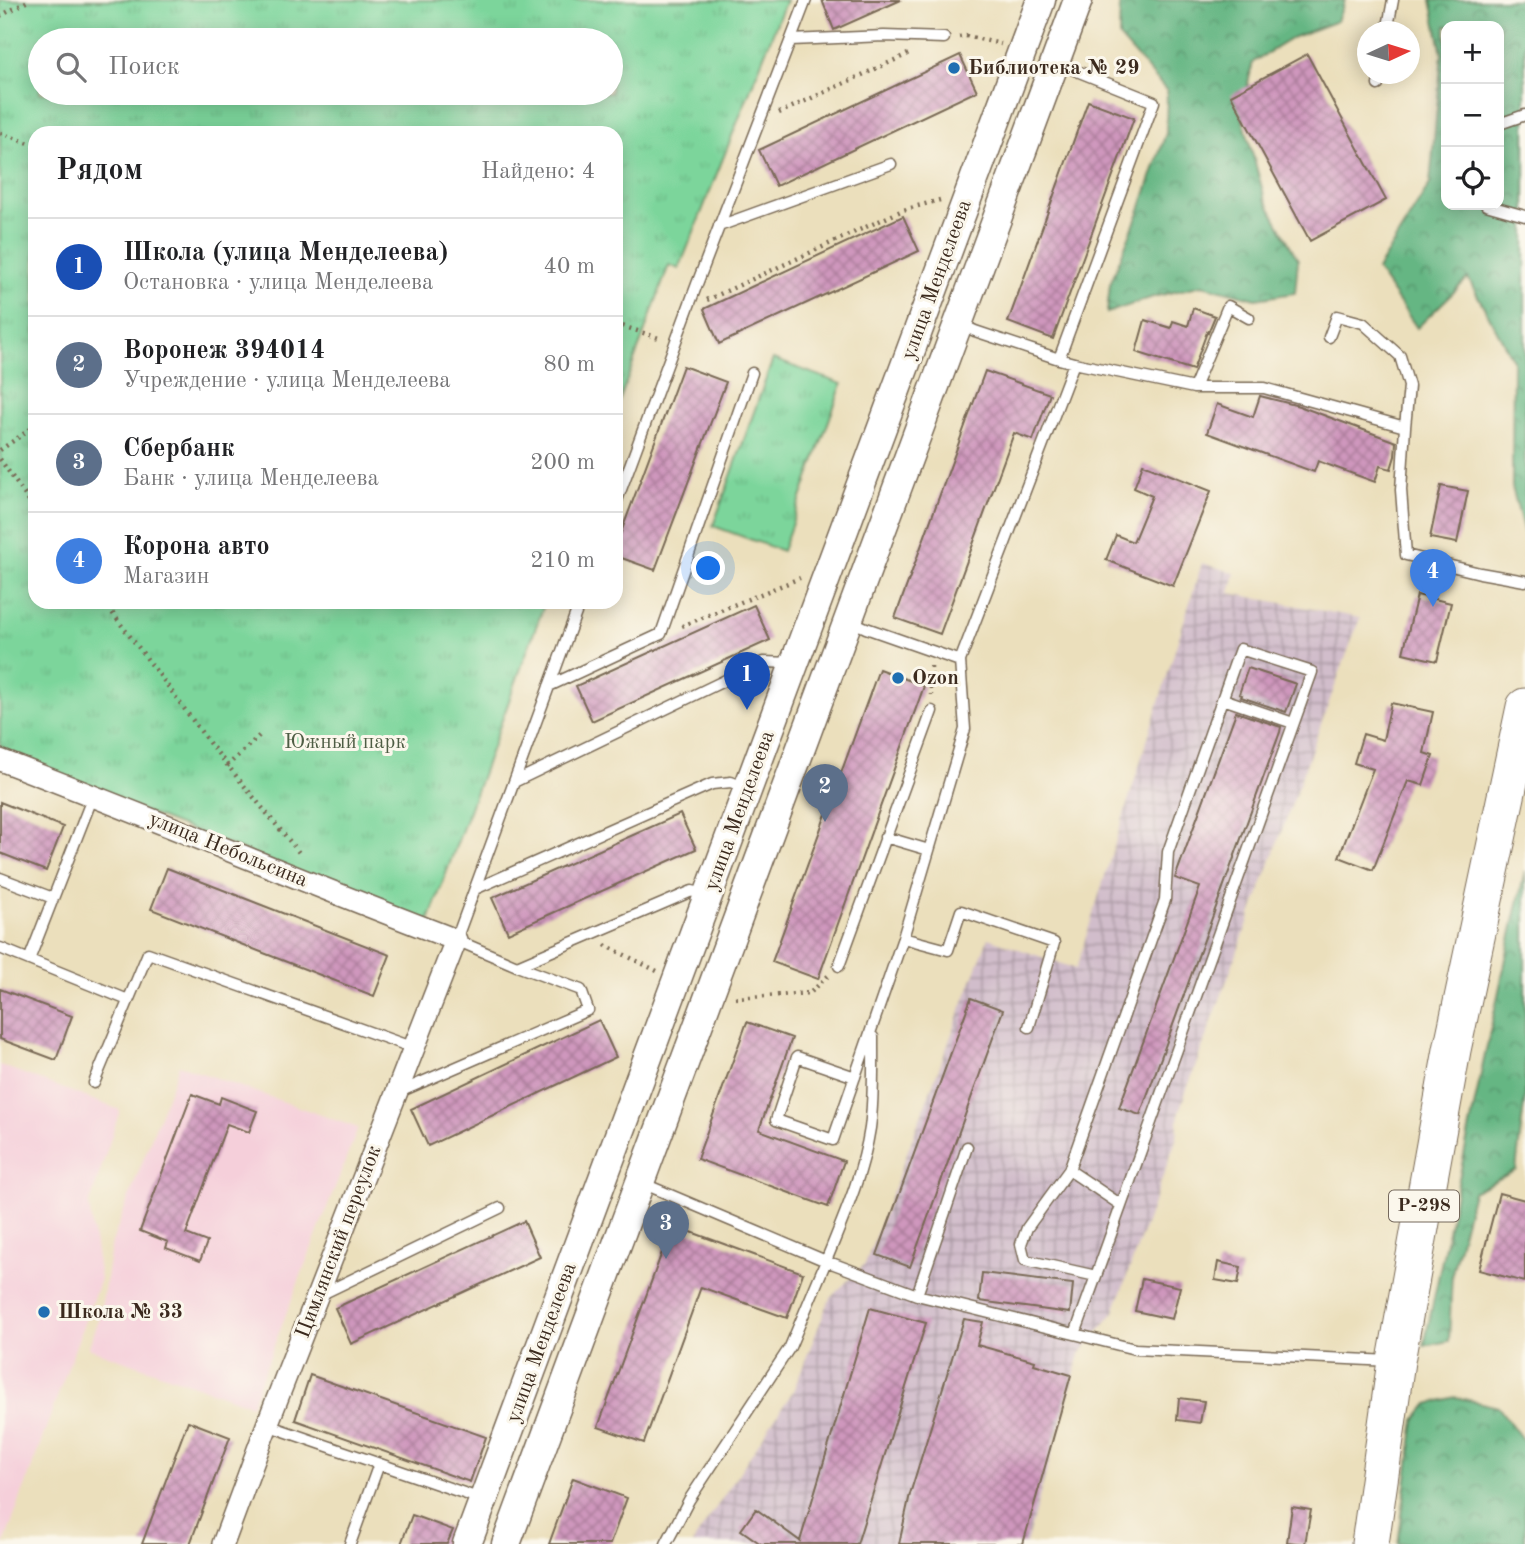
<!DOCTYPE html>
<html lang="ru">
<head>
<meta charset="utf-8">
<style>
	:root { --surface:#fff; --page:#f6f6f6; --text:#202124; --muted:#757577; --line:#e0e0e0; --accent:#1a73e8 }
	body { margin:0; font-family:"Old Standard TT",serif; background:var(--page); color:var(--text) }
	.controls { position:absolute; right:21px; top:21px; display:grid; overflow:hidden; border-radius:14px; box-shadow:0 4px 18px #0003 }
	.controls button { width:63px; height:63px; display:grid; place-items:center; padding:0; border:0; border-bottom:2px solid var(--line); background:var(--surface); color:var(--text); font:35px sans-serif }
	.compass { position:absolute; left:1357px; top:21px; width:63px; height:63px; border-radius:50%; background:var(--surface); box-shadow:0 4px 18px #0003; rotate:86deg }
	.you { position:absolute; left:709px; top:569px; width:24px; height:24px; margin:-18px; border:5px solid #fff; border-radius:50%; background:#1a73e8; box-shadow:0 0 0 10px #1a73e833 }
	.badge { display:grid; place-items:center; width:46px; height:46px; border-radius:50%; background:var(--accent); color:#fff; font-size:23px; font-weight:700 }
	.pin { position:absolute; translate:-50% -58px; filter:drop-shadow(0 2px 4px #0008) }
	.pin::after { content:''; position:absolute; top:37px; width:24px; height:21px; background:inherit; clip-path:polygon(0 0,100% 0,50% 100%) }
	.list { margin:0; padding:0; list-style:none }
	h2 { display:flex; justify-content:space-between; align-items:center; height:91px; margin:0; padding:0 28px; font-size:30px }
	h2 small { font-size:23px; font-weight:400; color:var(--muted) }
	.list li { display:grid; grid-template-columns:46px 1fr auto; gap:21px; align-items:center; box-sizing:border-box; height:98px; padding:0 28px; border-top:2px solid var(--line) }
	.list b { display:block; font-size:26px; white-space:nowrap }
	.list p { margin:0; font-size:23px; white-space:nowrap; color:var(--muted) }
	.list em { font-size:23px; font-style:normal; color:var(--muted) }
	.icon { flex:none; width:38px; height:38px; fill:none; stroke:currentColor; stroke-width:2; stroke-linecap:round; stroke-linejoin:round }
	.map { position:relative; flex:none; width:1525px; height:1544px; overflow:hidden }
	.search { position:absolute; background:var(--surface); box-shadow:0 4px 18px #0003; left:28px; top:28px; width:595px; height:77px; display:flex; align-items:center; gap:18px; box-sizing:border-box; padding:0 24px; border-radius:38px; color:var(--muted); font-size:26px }
	.panel { position:absolute; background:var(--surface); box-shadow:0 4px 18px #0003; left:28px; top:126px; width:595px; height:483px; border-radius:21px }
	.map>svg:first-child { display:block }
	.built { fill:#f5cfda }
	.industrial { fill:url(#industrial-grid) }
	.grass { fill:url(#grass-tufts); stroke:#5c805c; stroke-width:2; fill-rule:evenodd }
	.forest { fill:url(#forest-crowns); stroke:#507050; stroke-width:2; fill-rule:evenodd }
	.building { fill:url(#building-cross-hatch) }
	.lines { fill:none; stroke-linecap:round; stroke-linejoin:round }
	.lane-casing { stroke:#796955; stroke-width:13 }
	.street-casing { stroke:#796955; stroke-width:24 }
	.secondary-casing { stroke:#796955; stroke-width:31 }
	.highway-casing { stroke:#796955; stroke-width:39 }
	.path { stroke:#796955; stroke-width:4.5; stroke-dasharray:2 5; stroke-linecap:butt }
	.lane { stroke:#fff; stroke-width:10 }
	.street { stroke:#fff; stroke-width:21 }
	.secondary { stroke:#fff; stroke-width:28 }
	.highway { stroke:#fff; stroke-width:37 }
	.poi-dot { fill:#1f6fb2; stroke:#fbf7ec; stroke-width:2.5 }
	.labels { text-anchor:middle; dominant-baseline:central; stroke-width:6; stroke-linejoin:round; paint-order:stroke }
	.shield { fill:#fbf7ec; stroke:#75685c; stroke-width:2 }
	.shield-label { font-size:19px; font-weight:bold; fill:#3b2a1e }
	.poi-label { font-size:21px; font-weight:bold; fill:#3b2a1e; stroke:#fbf7ec; text-anchor:start }
	.street-label { font-size:21px; fill:#3b2a1e; stroke:#fbf7ec }
	.park-label { font-size:21px; fill:#4e5d44; stroke:#fbf7ec }
</style>
</head>
<body>
<div class="map">
<svg width="1525" height="1544" viewBox="0 0 1525 1544">
	<defs>
		<pattern id="industrial-grid" width="8" height="8" patternUnits="userSpaceOnUse" patternTransform="scale(1.75)"><rect width="8" height="8" fill="#d1bdcb"/><path d="M0 4h8M4 0v8" fill="none" stroke="#ab9aa4"/></pattern>
		<pattern id="grass-tufts" width="24" height="20" patternUnits="userSpaceOnUse" patternTransform="scale(1.75)"><rect width="24" height="20" fill="#7cd59b"/><path d="M3 7l-1-3M5 7V3M7 7l1-3M15 17l-1-3M17 17v-4M19 17l1-3" fill="none" stroke="#6cb785"/></pattern>
		<pattern id="forest-crowns" width="20" height="18" patternUnits="userSpaceOnUse" patternTransform="scale(1.75)"><rect width="20" height="18" fill="#65b683"/><path d="M2 6a3 3 0 1 1 6 0M12 15a3 3 0 1 1 6 0" fill="none" stroke="#54946b"/></pattern>
		<pattern id="building-cross-hatch" width="8" height="8" patternUnits="userSpaceOnUse" patternTransform="scale(1.75)"><rect width="8" height="8" fill="#cf97bd"/><path d="M0 0l8 8M0 8l8-8" fill="none" stroke="#a97b99"/></pattern>
	</defs>
	<rect width="100%" height="100%" fill="#fbf7ec"/>
	<filter id="ink" filterUnits="userSpaceOnUse"><feTurbulence type="fractalNoise" baseFrequency=".0143" numOctaves="2"/><feDisplacementMap in="SourceGraphic" scale="14" xChannelSelector="R" yChannelSelector="G"/><feConvolveMatrix kernelMatrix="1 2 1 2 8 2 1 2 1" color-interpolation-filters="sRGB"/></filter>
	<filter id="wash" filterUnits="userSpaceOnUse"><feTurbulence type="fractalNoise" baseFrequency=".00686" numOctaves="4" result="noise"/><feDisplacementMap in="SourceGraphic" scale="28" xChannelSelector="R" yChannelSelector="G"/><feGaussianBlur stdDeviation="1.57" result="paint"/><feColorMatrix in="noise" values="0 0 0 0 0 0 0 0 0 0 0 0 0 0 0 0 0 1.4 0 .05"/><feComposite in="paint" operator="in"/></filter>
	<g filter="url(#wash)">
		<rect width="100%" height="100%" fill="#ebdfbc"/>
		<!-- built -->
		<path class="built" d="M0 1065 120 1110 89 1206 100 1279 4 1544H0Z
			M179 1065 358 1128 251 1405 88 1348 99 1320 112 1242Z"/>
		<!-- industrial -->
		<path class="industrial" d="M1202 563 1235 573 1230 593 1360 618 1179 1111 1177 1137 1114 1312 1080 1354 1026 1544H692L793 1391 830 1298 865 1264 988 938 1076 969Z"/>
		<!-- grass -->
		<path class="grass" d="M0 0H786L679 269 669 265 616 410V133H35V602H545L428 923 0 755ZM40 40H611V93H40Z
			M773 359 842 384 782 551 713 526Z"/>
		<!-- forest -->
		<path class="forest" d="M1120 0H1345L1337 21 1294 37 1253 62 1241 112 1265 199 1298 260 1295 293 1256 299 1202 285 1153 297 1107 313 1110 284 1141 207 1166 133 1167 91 1119 37Z
			M1431 0H1525V536L1512 487 1513 360 1468 278 1417 328 1377 270 1430 184 1442 54ZM1446 26H1499V205H1446Z
			M1525 871V1096L1516 1170 1473 1192 1452 1273 1449 1341 1424 1346 1483 1064Z
			M1455 1397 1498 1407 1525 1443V1544H1398L1415 1420 1428 1404Z"/>
		<g id="blocks">
			<!-- building -->
			<path class="building" d="M822 0H901L834 30Z
				M1307 54 1386 200 1310 241 1231 95Z
				M960 55 977 91 776 186 759 150Z
				M1088 101 1134 118 1053 339 1008 322Z
				M903 216 919 251 719 344 704 309Z
				M1193 308 1215 316 1208 333 1207 332 1193 370 1136 352 1145 320 1171 328 1173 321 1188 326Z
				M683 366 726 382 655 570 616 556V546Z
				M985 371 1050 394 1033 440 1014 433 940 634 895 618Z
				M1260 396 1299 406 1396 442 1395 456 1391 469 1380 466 1375 482 1318 461 1314 472 1207 433 1217 404 1253 417Z
				M1143 464 1211 491 1173 586 1106 560 1116 535 1133 542 1152 496 1134 488Z
				M1441 486 1468 491 1457 543 1430 538Z
				M1417 595 1451 603 1437 661 1403 653Z
				M754 605 770 640 592 721 576 686Z
				M1248 668 1296 684 1286 712 1241 697 1242 695 1239 694Z
				M879 669 924 686 818 979 772 962Z
				M1391 703 1433 712 1424 753 1433 756 1423 785 1408 781 1373 870 1339 857 1373 769 1354 763 1363 734 1383 740Z
				M1236 712 1281 727 1280 732 1140 1115 1119 1108 1200 887 1175 878Z
				M0 802 63 827 46 871 0 853Z
				M680 814 696 849 508 933 492 898Z
				M167 868 390 955 374 996 151 909Z
				M0 989 72 1016 56 1060 0 1039Z
				M971 998 1003 1010 910 1267 877 1255Z
				M599 1020 616 1057 428 1146 411 1109Z
				M747 1022 792 1038 759 1130 844 1161 828 1207 697 1159Z
				M192 1094 219 1104 221 1097 257 1111 249 1132 227 1124 186 1234 207 1242 200 1261 166 1248 168 1242 140 1231Z
				M1499 1193 1525 1200V1282L1479 1270Z
				M524 1221 540 1257 351 1344 335 1308Z
				M672 1225 803 1273 787 1318 701 1287 644 1443 598 1427Z
				M1218 1262 1241 1267 1238 1284 1215 1280Z
				M982 1273 1073 1284 1070 1313 979 1301Z
				M1142 1279 1180 1287 1172 1319 1135 1311Z
				M870 1308 926 1323 857 1544H761L741 1530 756 1509 800 1541Z
				M964 1319 983 1322 977 1345 1035 1361 1034 1364 1071 1375 1023 1544H899L910 1494Z
				M310 1375 486 1437 470 1482 295 1420Z
				M1179 1398 1204 1401 1200 1423 1177 1420Z
				M188 1421 230 1437 190 1544H142Z
				M573 1478 627 1498 610 1544H549Z
				M1292 1507 1311 1510 1305 1544 1287 1542Z
				M412 1515 453 1530 447 1544H401Z"/>
		</g>
	</g>
	<g filter="url(#ink)">
		<use href="#blocks" fill-opacity="0" stroke="#796955" stroke-width="2"/>
		<g class="lines">
			<!-- lane casing -->
			<g class="lane-casing">
				<path id="lane" d="M1387 32 1393 0
					M791 40 884 36 944 38
					M1378 85 1380 74
					M1499 124 1525 115
					M1486 205 1525 216
					M719 226 891 164
					M958 323 975 331 1059 359 1154 102 1057 63
					M1329 337 1337 316 1363 323 1400 356 1409 386 1405 427
					M1074 363 1194 388H1264L1405 427 1401 490 1406 555 1480 573 1525 581
					M1194 388 1228 306 1249 318
					M616 503 697 284 806 0
					M580 602 456 940 517 966 692 891 706 894
					M851 621 866 628 960 661
					M549 686 661 634 752 373
					M1223 699 1293 723
					M514 782 763 662 792 663
					M885 837 929 850
					M0 878 53 898
					M475 889 712 784 731 782 746 788
					M903 938 948 950 961 911 1054 943 1029 1027
					M0 948 128 1000
					M29 960 93 796
					M839 966 932 711
					M855 1077 797 1057 776 1120 833 1140 903 938 965 729 960 661 1074 363 1059 359
					M94 1083 148 953 414 1048
					M397 1093 588 1010 581 990 517 966
					M1069 1170 1121 1205
					M642 1183 826 1261C843 1219 863 1174 870 1128 874 1098 873 1067 873 1037
					M320 1295 500 1208
					M917 1295 967 1147
					M1075 1334 1096 1276 1312 672 1240 649 1168 852 1165 900 1069 1170 1027 1228 1021 1244 1025 1260 1096 1276
					M267 1425 481 1499
					M350 1544 379 1464
					M666 1544 689 1500 790 1347 826 1261 917 1295 1135 1349 1391 1361"/>
			</g>
			<!-- street casing -->
			<g class="street-casing">
				<path id="street" d="M0 760C153 818 303 882 456 940L267 1425 223 1544"/>
			</g>
			<!-- secondary casing -->
			<g class="secondary-casing">
				<path id="secondary" d="M467 1544 1041 0
					M506 1544 1078 0"/>
			</g>
			<!-- highway casing -->
			<g class="highway-casing">
				<path id="highway" d="M1370 1544 1396 1361 1452 1050 1525 707"/>
			</g>
			<!-- path -->
			<path class="path" d="M0 16 30 0
				M959 37 966 36 1001 44
				M779 113 908 54
				M0 133 35 145
				M707 300 903 210 940 200
				M616 324 662 339
				M0 450 35 426
				M0 459 35 510
				M104 602 164 681 210 744 301 855
				M682 626 800 578
				M931 666V695
				M227 766 261 734
				M605 945 657 971
				M735 998 810 993 828 976"/>
			<!-- lane -->
			<use href="#lane" class="lane"/>
			<!-- street -->
			<use href="#street" class="street"/>
			<!-- secondary -->
			<use href="#secondary" class="secondary"/>
			<!-- highway -->
			<use href="#highway" class="highway"/>
		</g>
	</g>
	<!-- markers -->
	<g class="poi-dot">
		<circle cx="954" cy="68" r="7"/>
		<circle cx="898" cy="678" r="7"/>
		<circle cx="44" cy="1312" r="7"/>
	</g>
	<g class="labels">
		<!-- shield labels -->
		<rect class="shield" x="1389" y="1190.5" width="70" height="31" rx="5"/>
		<g class="shield-label">
			<text x="1424" y="1206">Р-298</text>
		</g>
		<!-- poi labels -->
		<g class="poi-label">
			<text x="968" y="68">Библиотека № 29</text>
			<text x="912" y="678">Ozon</text>
			<text x="58" y="1312">Школа № 33</text>
		</g>
		<!-- street labels -->
		<g class="street-label">
			<text transform="translate(937 280) rotate(-70)">улица Менделеева</text>
			<text transform="translate(740 811) rotate(-70)">улица Менделеева</text>
			<text transform="translate(228 850) rotate(22)">улица Небольсина</text>
			<text transform="translate(339 1242) rotate(-69)">Цимлянский переулок</text>
			<text transform="translate(542 1343) rotate(-70)">улица Менделеева</text>
		</g>
		<!-- park labels -->
		<g class="park-label">
			<text x="345" y="742">Южный парк</text>
		</g>
	</g>
</svg>
<div class="controls">
<button>+</button>
<button>−</button>
<button><svg class="icon" aria-label="locate" viewBox="0 0 24 24"><circle cx="12" cy="12" r="6"/><path d="M12 2v4M12 18v4M2 12h4M18 12h4"/></svg></button>
</div>
<svg class="compass" viewBox="-18 -18 36 36"><path d="M0-13l5 13h-10z" fill="#e53935"/><path d="M0 13l5-13h-10z" fill="#757577"/></svg>
<div class="you"></div>
<div class="pin badge" style="left:747px;top:710px;background:#1a4fb4">1</div>
<div class="pin badge" style="left:825px;top:822px;background:#5c6f8a">2</div>
<div class="pin badge" style="left:666px;top:1259px;background:#5c6f8a">3</div>
<div class="pin badge" style="left:1433px;top:607px;background:#3f7fe0">4</div>
<div class="search"><svg class="icon" aria-label="search" viewBox="0 0 24 24"><circle cx="10" cy="10" r="6"/><path d="M15 15l6 6"/></svg>Поиск</div>
<section class="panel">
<h2>Рядом<small>Найдено: 4</small></h2>
<ul class="list">
<li><span class="badge" style="background:#1a4fb4">1</span><div><b>Школа (улица Менделеева)</b><p>Остановка · улица Менделеева</p></div><em>40 m</em></li>
<li><span class="badge" style="background:#5c6f8a">2</span><div><b>Воронеж 394014</b><p>Учреждение · улица Менделеева</p></div><em>80 m</em></li>
<li><span class="badge" style="background:#5c6f8a">3</span><div><b>Сбербанк</b><p>Банк · улица Менделеева</p></div><em>200 m</em></li>
<li><span class="badge" style="background:#3f7fe0">4</span><div><b>Корона авто</b><p>Магазин</p></div><em>210 m</em></li>
</ul>
</section>
</div>
</body>
</html>
